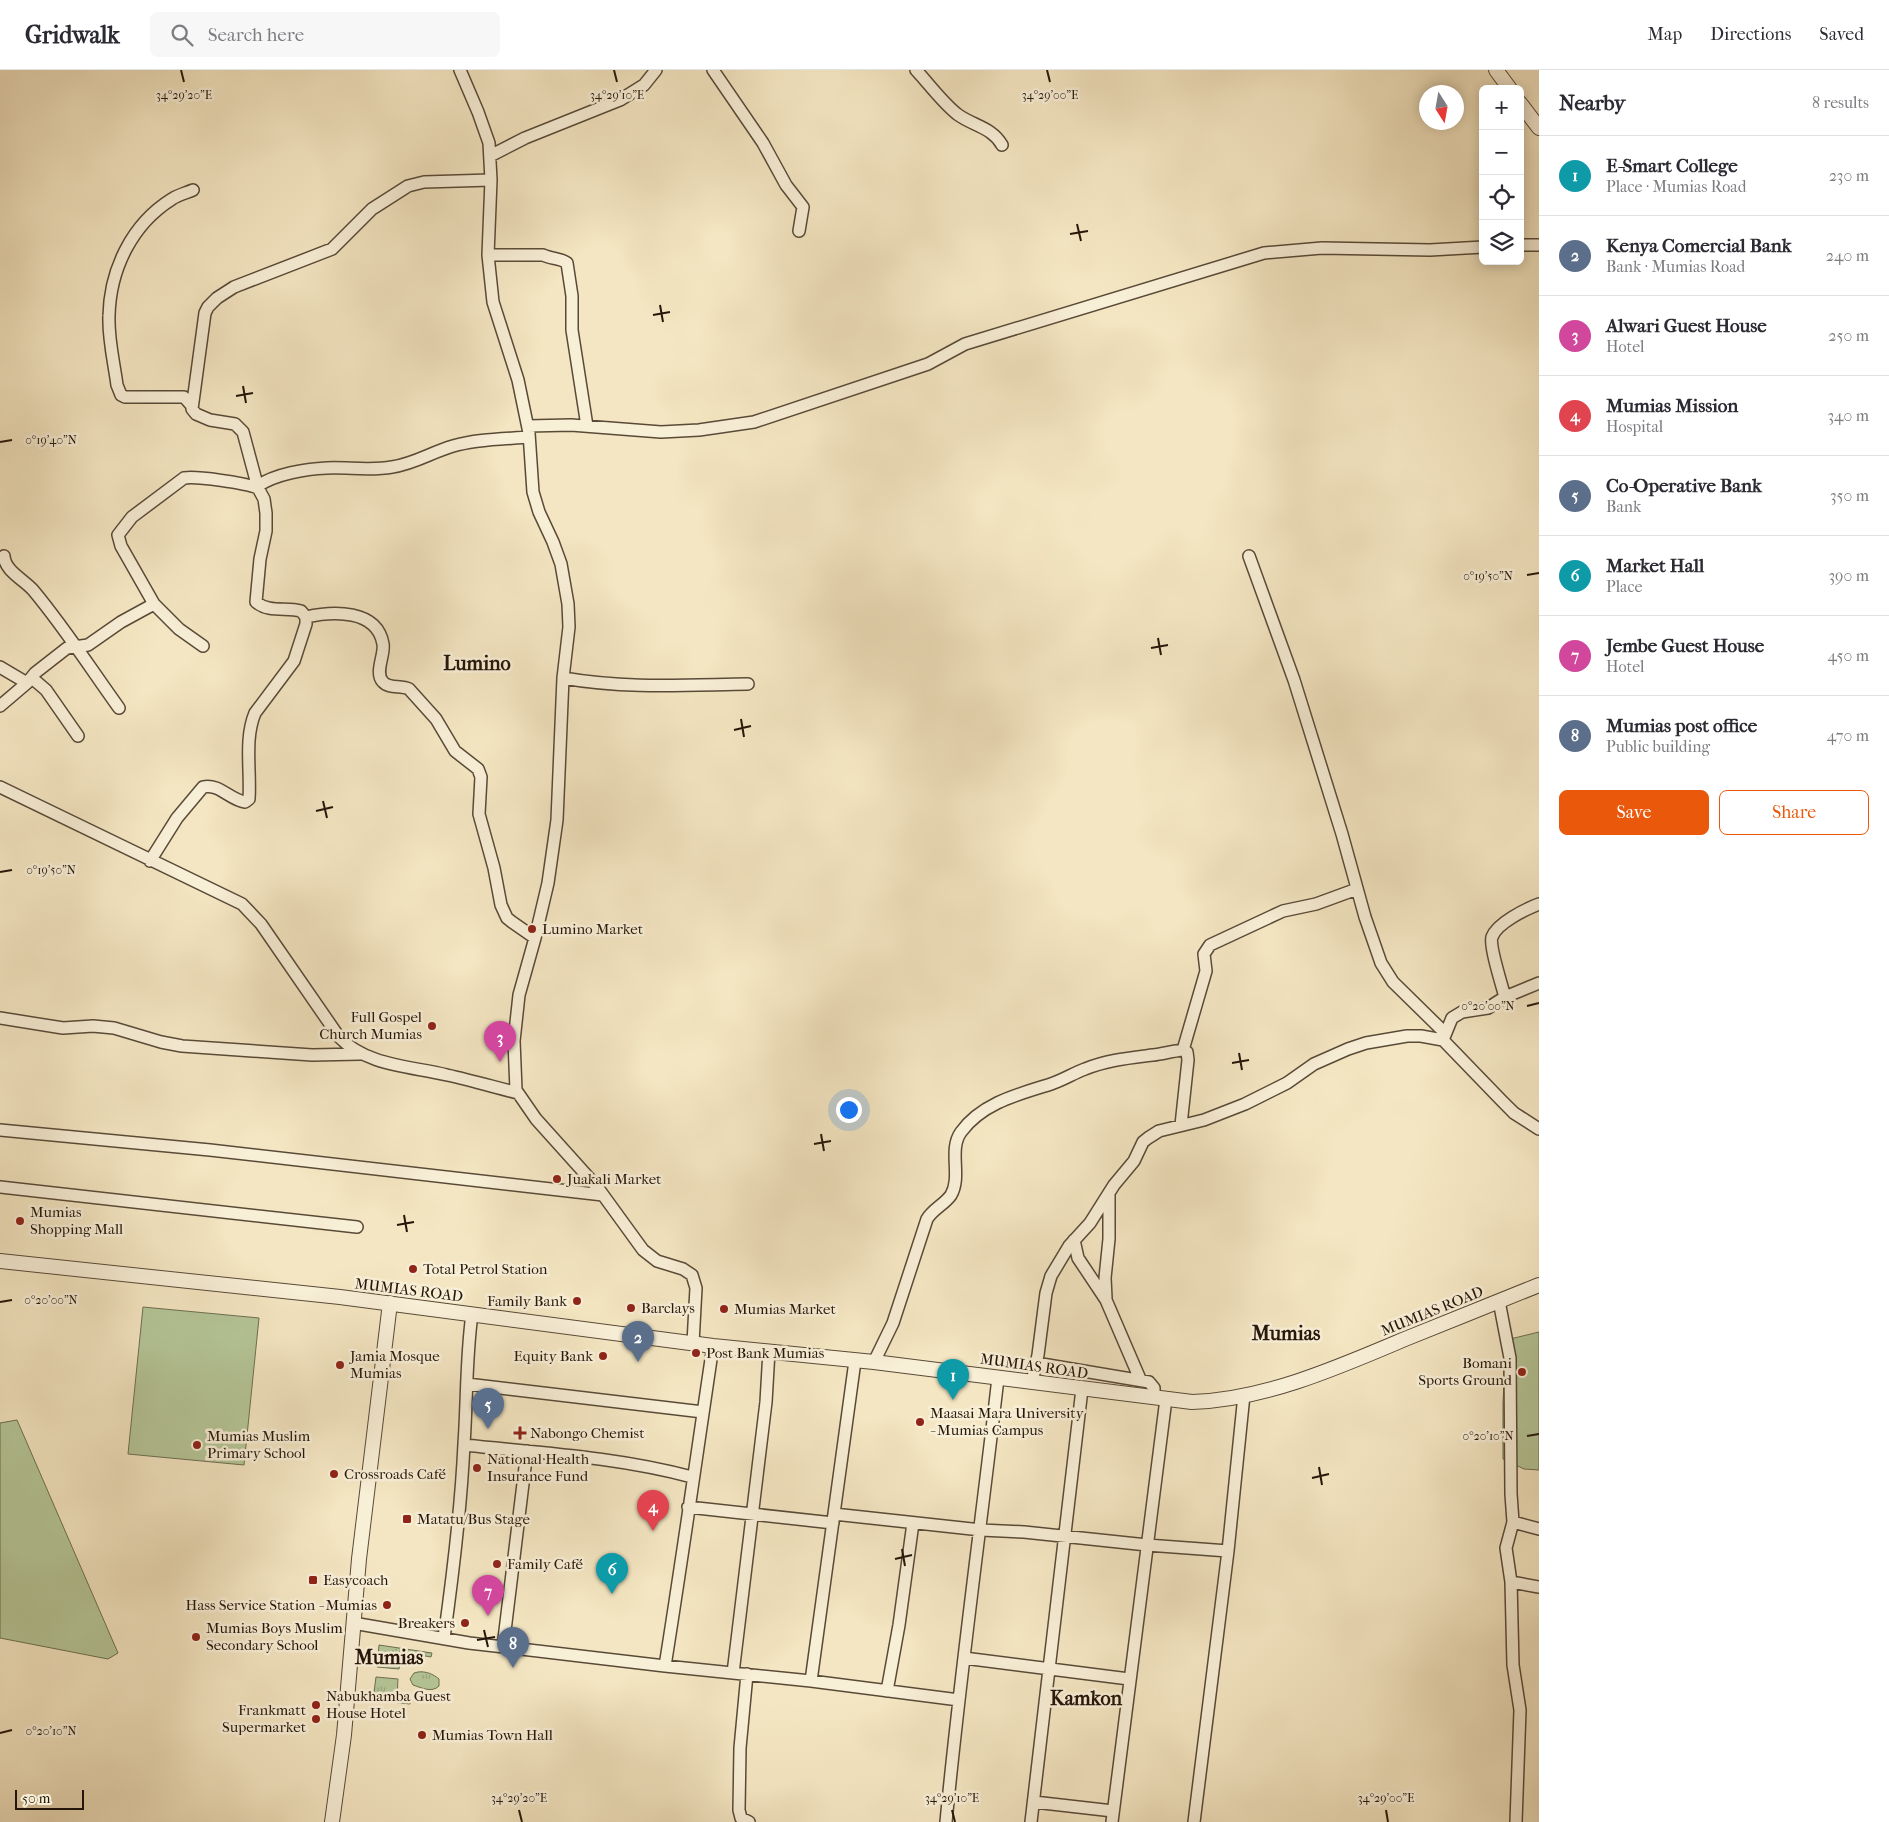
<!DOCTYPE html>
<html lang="en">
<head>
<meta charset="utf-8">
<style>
	:root { --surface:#fff; --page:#f7f7f7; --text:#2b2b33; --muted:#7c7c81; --line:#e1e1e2; --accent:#ea580c }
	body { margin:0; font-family:"IM FELL French Canon",serif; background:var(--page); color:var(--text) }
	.controls { position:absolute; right:15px; top:15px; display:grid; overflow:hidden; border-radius:8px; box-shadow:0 2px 12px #0003 }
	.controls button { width:45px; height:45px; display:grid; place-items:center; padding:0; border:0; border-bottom:1px solid var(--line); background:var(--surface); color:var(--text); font:25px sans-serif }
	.compass { position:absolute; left:1419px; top:15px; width:45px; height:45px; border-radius:50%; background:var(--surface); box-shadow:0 2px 12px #0003; rotate:169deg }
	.scale { position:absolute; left:15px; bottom:12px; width:69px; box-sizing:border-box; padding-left:5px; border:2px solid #25160a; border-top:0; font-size:14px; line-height:18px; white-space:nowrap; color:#25160a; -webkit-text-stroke:4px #f8efd7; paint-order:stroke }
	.you { position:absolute; left:848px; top:1039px; width:18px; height:18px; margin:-12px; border:4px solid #fff; border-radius:50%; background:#1a73e8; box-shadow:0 0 0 8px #1a73e833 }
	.badge { display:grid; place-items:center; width:32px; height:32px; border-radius:50%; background:var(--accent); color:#fff; font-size:16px; font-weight:700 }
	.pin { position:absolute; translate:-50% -41px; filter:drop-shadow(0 1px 2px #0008) }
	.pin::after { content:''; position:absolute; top:26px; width:18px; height:15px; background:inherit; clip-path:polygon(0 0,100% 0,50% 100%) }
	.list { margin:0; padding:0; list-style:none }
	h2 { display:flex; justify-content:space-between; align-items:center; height:65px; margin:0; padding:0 20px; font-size:21px }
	h2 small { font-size:16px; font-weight:400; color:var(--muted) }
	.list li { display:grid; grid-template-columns:32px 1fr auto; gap:15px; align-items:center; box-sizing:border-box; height:80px; padding:0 20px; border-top:1px solid var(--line) }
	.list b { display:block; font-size:19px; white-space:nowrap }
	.list p { margin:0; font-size:16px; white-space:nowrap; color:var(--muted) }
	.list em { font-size:16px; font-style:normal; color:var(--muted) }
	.actions { display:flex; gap:10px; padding:15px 20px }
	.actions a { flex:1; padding:11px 0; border:1px solid var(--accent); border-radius:8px; text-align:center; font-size:18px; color:var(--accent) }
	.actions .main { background:var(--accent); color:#fff }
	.icon { flex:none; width:28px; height:28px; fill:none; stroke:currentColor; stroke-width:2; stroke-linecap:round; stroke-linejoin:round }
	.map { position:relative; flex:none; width:1539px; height:1752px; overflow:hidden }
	header { display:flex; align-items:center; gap:30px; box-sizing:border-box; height:70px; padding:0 25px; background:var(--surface); border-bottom:1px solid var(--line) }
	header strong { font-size:24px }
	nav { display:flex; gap:28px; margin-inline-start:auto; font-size:18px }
	.search { width:350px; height:45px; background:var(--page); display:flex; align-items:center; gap:12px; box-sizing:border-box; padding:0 18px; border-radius:8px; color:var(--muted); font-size:19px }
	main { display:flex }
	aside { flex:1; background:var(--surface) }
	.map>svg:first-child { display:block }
	.grass { fill:url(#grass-tufts); stroke:#6d6e51 }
	.pitch { fill:#b5c698; stroke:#6d6e51 }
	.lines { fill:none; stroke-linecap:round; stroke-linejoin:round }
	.minor-casing { stroke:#594a38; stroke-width:14 }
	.tertiary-casing { stroke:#594a38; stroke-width:16 }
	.minor { stroke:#f8efd7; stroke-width:11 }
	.tertiary { stroke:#f8efd7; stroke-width:14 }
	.ticks { fill:none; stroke:#25160a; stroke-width:2 }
	.poi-dot { fill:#8f2418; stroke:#f8efd7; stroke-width:2 }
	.labels { text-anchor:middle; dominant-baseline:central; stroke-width:5; stroke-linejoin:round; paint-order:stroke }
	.poi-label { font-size:15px; fill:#25160a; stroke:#f8efd7; text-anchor:start }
	.street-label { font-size:15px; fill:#25160a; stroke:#f8efd7 }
	.district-label { font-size:20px; font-weight:bold; fill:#25160a; stroke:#f8efd7 }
	.ticks-label { font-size:12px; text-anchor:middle; fill:#25160a; stroke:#f8efd7; stroke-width:5; stroke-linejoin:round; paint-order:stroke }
</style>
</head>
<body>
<header>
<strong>Gridwalk</strong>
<div class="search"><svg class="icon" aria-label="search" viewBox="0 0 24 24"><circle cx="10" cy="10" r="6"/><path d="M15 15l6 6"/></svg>Search here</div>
<nav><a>Map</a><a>Directions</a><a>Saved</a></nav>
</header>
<main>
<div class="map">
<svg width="1539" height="1752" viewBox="0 0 1539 1752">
	<defs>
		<pattern id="grass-tufts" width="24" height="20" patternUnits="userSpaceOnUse" patternTransform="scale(1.25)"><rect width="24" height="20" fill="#b5c698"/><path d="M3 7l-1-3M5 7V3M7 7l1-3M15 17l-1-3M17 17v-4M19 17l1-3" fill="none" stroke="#9ca982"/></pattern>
	</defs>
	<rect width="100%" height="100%" fill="#f4e6c2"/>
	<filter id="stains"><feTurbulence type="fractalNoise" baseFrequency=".004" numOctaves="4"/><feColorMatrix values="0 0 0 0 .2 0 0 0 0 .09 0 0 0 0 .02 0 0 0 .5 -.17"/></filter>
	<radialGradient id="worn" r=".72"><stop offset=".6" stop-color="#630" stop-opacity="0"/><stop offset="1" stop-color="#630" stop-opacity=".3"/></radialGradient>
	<!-- grass -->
	<path class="grass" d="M379 1575 432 1583 431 1587C420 1585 411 1583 401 1589L399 1599 377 1597Z
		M418 1602C426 1601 433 1604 439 1609V1616C432 1623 422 1618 413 1615L410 1609 414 1603Z
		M376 1607 398 1609C397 1621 397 1628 410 1629V1634L373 1630Z"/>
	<!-- pitch -->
	<path class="pitch" d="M143 1237 259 1248 244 1395 128 1384Z
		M1539 1262V1400L1524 1399 1503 1389V1333L1506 1270Z
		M17 1350 118 1583 108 1589 0 1568V1353Z"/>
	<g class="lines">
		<!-- minor casing -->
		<g class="minor-casing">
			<path id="minor" d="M460 0 478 42 489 73 491 110 488 185 493 232 518 310 529 363 533 422 539 442 553 472 561 494 568 534 569 557 563 608 557 750 548 813 535 868 519 925 514 971 516 1020 536 1049 598 1118 643 1180 657 1191 683 1199 692 1205 696 1218 693 1273
				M713 0 763 73 786 115 803 137 799 161
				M916 0C929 14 942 32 957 44 973 56 992 57 1002 75
				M490 86 525 68 620 30 644 15 656 0
				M1520 175H1539
				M488 185H543C551 189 561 188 567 193L572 226V260L587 356
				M191 335 184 327H125L121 325 117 315C114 292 108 269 109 246 110 199 132 154 172 129 178 125 186 123 193 120
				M528 356 571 355 661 362 699 360 754 352 928 294 965 274 1264 183 1322 178 1430 180 1483 177
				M258 416C275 404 305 399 327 398 348 397 371 401 392 397 414 394 432 382 453 376 477 369 504 369 529 367
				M4 486C5 501 23 509 33 520 64 557 91 599 119 638
				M1249 486 1294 610 1342 764 1365 847 1381 893 1393 912 1445 963
				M306 547C333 541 377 539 383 574 385 585 374 603 383 612 389 619 401 615 409 619L436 649 455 681 478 699 481 707 479 744 494 798 501 835 507 848 512 852 535 868
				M203 576 179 559 154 534 121 476 118 465 132 447 184 408C197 406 245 413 258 418
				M0 597 27 613
				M32 608 46 620 78 666
				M563 608C627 619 684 615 748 614
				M0 636 27 613 35 603 67 578 88 575 121 552 154 534
				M0 717 242 834 261 854 339 967C367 996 410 996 447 1005 470 1010 494 1017 518 1023
				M150 791 177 748 203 717C219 713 230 730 245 732L249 729C251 701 244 669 255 643L294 591 306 554V547L301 541C286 537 269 543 256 532L260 489 266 461V443L264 429 258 418 243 362 235 354 210 350 196 344 192 339 205 243 208 237 217 228 234 217 332 179 372 139 408 116 424 112 491 110
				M1539 913 1505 927 1488 938 1462 942 1452 948 1443 970 1502 1031 1514 1043 1539 1059
				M1505 927C1502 916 1489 875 1492 867 1497 853 1526 839 1539 834
				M0 948 63 958 93 956 114 958 161 972 182 976 312 985 360 984
				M1183 980 1206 901 1204 884 1210 875 1283 841 1316 834 1357 819
				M0 1060 210 1080 603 1125
				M0 1117 357 1157
				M1074 1170 1078 1188 1106 1230 1140 1309
				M1106 1228 1105 1208 1109 1169V1125
				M1499 1231 1510 1288 1511 1424 1513 1452 1506 1478 1511 1512 1513 1595 1520 1640 1516 1752
				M874 1292 893 1253 927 1149C933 1139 945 1134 951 1125 962 1106 948 1080 961 1062 982 1033 1019 1024 1051 1014 1063 1010 1074 1003 1085 999 1107 990 1129 988 1153 985 1163 984 1172 981 1183 980L1187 982 1188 990 1181 1055
				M1036 1293 1149 1312 1154 1318V1328
				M1032 1312 1038 1285 1046 1223 1051 1206 1069 1176 1090 1153 1114 1115 1134 1091 1143 1072 1148 1068 1159 1061 1204 1050 1245 1034 1287 1013 1314 994 1348 979 1366 973 1407 966H1421L1443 970
				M467 1314 703 1342
				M464 1375C541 1383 618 1387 692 1407
				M688 1437 833 1453
				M834 1444 981 1460 1024 1462 1147 1475 1228 1481
				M1513 1452 1539 1459
				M1511 1512 1539 1517
				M353 1553 469 1573 665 1596 811 1611 959 1630
				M444 1568C453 1504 461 1439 464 1374 467 1331 466 1287 472 1244
				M503 1577 527 1381
				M964 1588 1129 1609
				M665 1596C682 1490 697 1383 713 1276
				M733 1603 766 1332 769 1281
				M747 1604 740 1678 739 1740 741 1748 749 1752
				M811 1611 855 1291
				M887 1621 899 1555 913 1453
				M1034 1732 1113 1741
				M946 1752C960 1604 981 1456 998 1308
				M1031 1752 1082 1319
				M1112 1752 1166 1329
				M1194 1752 1228 1481 1244 1325"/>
		</g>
		<!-- tertiary casing -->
		<g class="tertiary-casing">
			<path id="tertiary" d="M1496 0 1510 19
				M1520 33 1539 58
				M0 1191 340 1227 713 1276 874 1292 1192 1332C1264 1330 1339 1297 1405 1269 1450 1251 1494 1233 1539 1215
				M332 1752 344 1665 359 1489 390 1233"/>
		</g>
		<!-- minor -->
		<use href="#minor" class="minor"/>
		<!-- tertiary -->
		<use href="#tertiary" class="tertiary"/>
	</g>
	<!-- ticks -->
	<path class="ticks" d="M181 0 184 12M614 0 617 12M1047 0 1050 12M1077 154 1081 171M1070 164 1088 161M660 235 663 252M653 245 670 242M243 316 246 333M236 326 253 323M0 372 12 370M1527 505 1539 503M1158 568 1161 585M1151 578 1168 575M741 649 744 667M734 660 751 656M323 731 327 748M316 741 333 737M0 802 12 800M1527 936 1539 933M1239 983 1242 1000M1232 993 1249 990M821 1064 824 1081M814 1074 831 1071M404 1145 407 1162M397 1155 414 1152M0 1232 12 1230M1527 1366 1539 1364M1319 1397 1322 1415M1312 1408 1329 1404M902 1479 905 1496M895 1489 912 1485M484 1560 488 1577M477 1570 495 1567M0 1663 12 1660M519 1740 522 1752M952 1740 955 1752M1386 1740 1388 1752"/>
	<!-- markers -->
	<g class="poi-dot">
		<circle cx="532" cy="859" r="5"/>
		<circle cx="432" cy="956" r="5"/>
		<circle cx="557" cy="1109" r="5"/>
		<circle cx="20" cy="1151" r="5"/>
		<circle cx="413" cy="1199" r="5"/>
		<circle cx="577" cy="1231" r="5"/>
		<circle cx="631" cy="1238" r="5"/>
		<circle cx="724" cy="1239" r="5"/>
		<circle cx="696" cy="1283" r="5"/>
		<circle cx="603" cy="1286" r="5"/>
		<circle cx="340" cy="1295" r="5"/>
		<circle cx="1522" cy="1302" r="5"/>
		<circle cx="920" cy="1352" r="5"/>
		<path d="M517.5 1355.5h5v5h5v5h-5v5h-5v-5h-5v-5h5z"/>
		<circle cx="197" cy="1375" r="5"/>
		<circle cx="477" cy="1398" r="5"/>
		<circle cx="334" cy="1404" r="5"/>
		<rect x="402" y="1444" width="10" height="10" rx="2.5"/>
		<circle cx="497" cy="1494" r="5"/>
		<rect x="308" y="1505" width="10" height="10" rx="2.5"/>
		<circle cx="387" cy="1535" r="5"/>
		<circle cx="465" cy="1553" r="5"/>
		<circle cx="196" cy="1567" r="5"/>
		<circle cx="316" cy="1635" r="5"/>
		<circle cx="316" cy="1649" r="5"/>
		<circle cx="422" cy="1665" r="5"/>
	</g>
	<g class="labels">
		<!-- poi labels -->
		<g class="poi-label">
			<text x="542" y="859">Lumino Market</text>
			<text x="422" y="947" text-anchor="end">Full Gospel<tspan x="422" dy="17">Church Mumias</tspan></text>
			<text x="567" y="1109">Juakali Market</text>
			<text x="30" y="1142">Mumias<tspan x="30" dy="17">Shopping Mall</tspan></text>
			<text x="423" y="1199">Total Petrol Station</text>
			<text x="567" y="1231" text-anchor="end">Family Bank</text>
			<text x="641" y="1238">Barclays</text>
			<text x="734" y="1239">Mumias Market</text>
			<text x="706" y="1283">Post Bank Mumias</text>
			<text x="350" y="1286">Jamia Mosque<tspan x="350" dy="17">Mumias</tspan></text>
			<text x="593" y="1286" text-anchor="end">Equity Bank</text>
			<text x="1512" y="1293" text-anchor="end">Bomani<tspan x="1512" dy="17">Sports Ground</tspan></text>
			<text x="930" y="1343">Maasai Mara University<tspan x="930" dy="17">- Mumias Campus</tspan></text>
			<text x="530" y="1363">Nabongo Chemist</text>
			<text x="207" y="1366">Mumias Muslim<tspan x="207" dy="17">Primary School</tspan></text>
			<text x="487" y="1389">National Health<tspan x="487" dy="17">Insurance Fund</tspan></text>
			<text x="344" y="1404">Crossroads Café</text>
			<text x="417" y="1449">Matatu/Bus Stage</text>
			<text x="507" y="1494">Family Café</text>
			<text x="323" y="1510">Easycoach</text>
			<text x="377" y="1535" text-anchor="end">Hass Service Station - Mumias</text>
			<text x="455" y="1553" text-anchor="end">Breakers</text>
			<text x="206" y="1558">Mumias Boys Muslim<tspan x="206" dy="17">Secondary School</tspan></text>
			<text x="326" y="1626">Nabukhamba Guest<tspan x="326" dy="17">House Hotel</tspan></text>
			<text x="306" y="1640" text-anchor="end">Frankmatt<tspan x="306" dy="17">Supermarket</tspan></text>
			<text x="432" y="1665">Mumias Town Hall</text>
		</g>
		<!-- street labels -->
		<g class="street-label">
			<text transform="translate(409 1220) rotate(7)">MUMIAS ROAD</text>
			<text transform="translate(1432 1241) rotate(-22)">MUMIAS ROAD</text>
			<text transform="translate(1034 1296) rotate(8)">MUMIAS ROAD</text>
		</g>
		<!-- district labels -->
		<g class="district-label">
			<text x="477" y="593">Lumino</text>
			<text x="1286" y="1263">Mumias</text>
			<text x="389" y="1587">Mumias</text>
			<text x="1086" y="1628">Kamkon</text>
		</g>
	</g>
	<g class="ticks-label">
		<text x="184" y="29">34°29'20"E</text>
		<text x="617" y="29">34°29'10"E</text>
		<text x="1050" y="29">34°29'00"E</text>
		<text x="51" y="374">0°19'40"N</text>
		<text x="1488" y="510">0°19'50"N</text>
		<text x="51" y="804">0°19'50"N</text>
		<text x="1488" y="940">0°20'00"N</text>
		<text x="51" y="1234">0°20'00"N</text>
		<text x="1488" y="1370">0°20'10"N</text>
		<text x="51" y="1665">0°20'10"N</text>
		<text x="519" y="1732">34°29'20"E</text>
		<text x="952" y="1732">34°29'10"E</text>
		<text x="1386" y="1732">34°29'00"E</text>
	</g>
	<rect width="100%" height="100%" filter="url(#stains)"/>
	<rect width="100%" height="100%" fill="url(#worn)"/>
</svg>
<div class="controls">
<button>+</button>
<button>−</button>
<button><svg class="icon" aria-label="locate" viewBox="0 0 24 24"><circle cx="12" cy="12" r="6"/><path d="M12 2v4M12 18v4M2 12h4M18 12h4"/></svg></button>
<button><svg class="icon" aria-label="layers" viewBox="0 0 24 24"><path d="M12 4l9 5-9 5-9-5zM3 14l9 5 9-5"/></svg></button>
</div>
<svg class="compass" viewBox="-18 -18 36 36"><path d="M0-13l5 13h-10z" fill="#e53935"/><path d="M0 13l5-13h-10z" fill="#7c7c81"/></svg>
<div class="scale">50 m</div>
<div class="you"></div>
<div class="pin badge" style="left:953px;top:1330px;background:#0f9aa8">1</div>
<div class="pin badge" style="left:638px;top:1292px;background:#5c6f8a">2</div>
<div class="pin badge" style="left:500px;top:992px;background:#d1479c">3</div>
<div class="pin badge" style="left:653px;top:1461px;background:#e0444e">4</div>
<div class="pin badge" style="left:488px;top:1359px;background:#5c6f8a">5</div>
<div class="pin badge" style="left:612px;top:1524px;background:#0f9aa8">6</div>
<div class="pin badge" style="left:488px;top:1546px;background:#d1479c">7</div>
<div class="pin badge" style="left:513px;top:1598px;background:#5c6f8a">8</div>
</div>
<aside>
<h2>Nearby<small>8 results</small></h2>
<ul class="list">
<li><span class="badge" style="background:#0f9aa8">1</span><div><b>E-Smart College</b><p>Place · Mumias Road</p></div><em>230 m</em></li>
<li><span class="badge" style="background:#5c6f8a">2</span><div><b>Kenya Comercial Bank</b><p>Bank · Mumias Road</p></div><em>240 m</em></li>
<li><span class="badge" style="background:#d1479c">3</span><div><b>Alwari Guest House</b><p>Hotel</p></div><em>250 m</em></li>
<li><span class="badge" style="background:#e0444e">4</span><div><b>Mumias Mission</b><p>Hospital</p></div><em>340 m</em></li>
<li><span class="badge" style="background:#5c6f8a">5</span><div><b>Co-Operative Bank</b><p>Bank</p></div><em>350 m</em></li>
<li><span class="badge" style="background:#0f9aa8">6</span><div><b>Market Hall</b><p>Place</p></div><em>390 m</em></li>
<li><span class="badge" style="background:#d1479c">7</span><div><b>Jembe Guest House</b><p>Hotel</p></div><em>450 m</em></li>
<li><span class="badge" style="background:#5c6f8a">8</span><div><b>Mumias post office</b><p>Public building</p></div><em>470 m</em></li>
</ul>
<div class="actions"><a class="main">Save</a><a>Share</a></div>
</aside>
</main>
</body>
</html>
